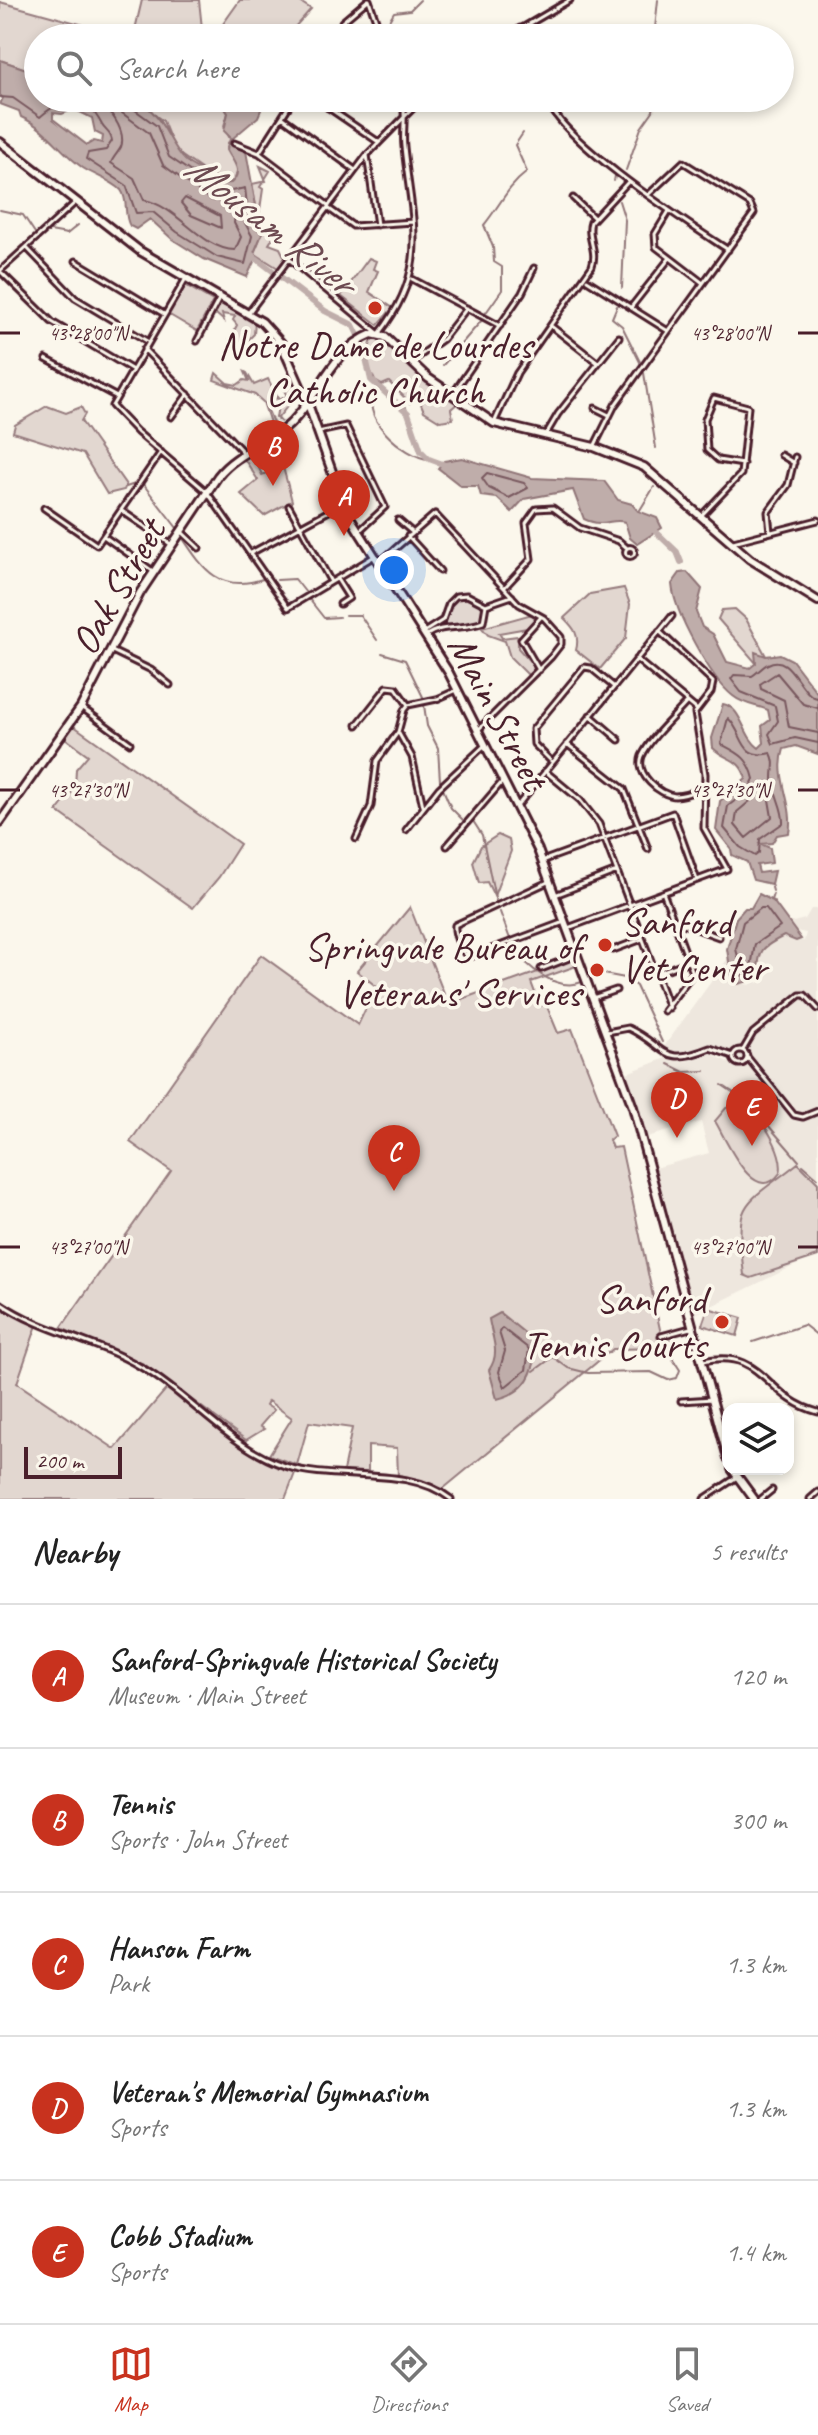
<!DOCTYPE html>
<html lang="en">
<head>
<meta charset="utf-8">
<style>
	:root { --surface:#fff; --page:#f2f2f2; --text:#222; --muted:#767676; --line:#e0e0e0; --accent:#c8321e }
	body { margin:0; font-family:Caveat,sans-serif; background:var(--page); color:var(--text) }
	.controls { position:absolute; right:24px; bottom:24px; display:grid; overflow:hidden; border-radius:16px; box-shadow:0 4px 12px #0003 }
	.controls button { width:72px; height:72px; display:grid; place-items:center; padding:0; border:0; border-bottom:2px solid var(--line); background:var(--surface); color:var(--text); font:40px sans-serif }
	.scale { position:absolute; left:24px; bottom:20px; width:98px; box-sizing:border-box; padding-left:8px; border:4px solid #4a1f2b; border-top:0; font-size:22px; line-height:28px; white-space:nowrap; color:#4a1f2b; -webkit-text-stroke:6px #fbf7ec; paint-order:stroke }
	.you { position:absolute; left:394px; top:570px; width:28px; height:28px; margin:-20px; border:6px solid #fff; border-radius:50%; background:#1a73e8; box-shadow:0 0 0 12px #1a73e833 }
	.badge { display:grid; place-items:center; width:52px; height:52px; border-radius:50%; background:var(--accent); color:#fff; font-size:26px; font-weight:700 }
	.pin { position:absolute; translate:-50% -66px; filter:drop-shadow(0 2px 4px #0008) }
	.pin::after { content:''; position:absolute; top:42px; width:28px; height:24px; background:inherit; clip-path:polygon(0 0,100% 0,50% 100%) }
	.list { margin:0; padding:0; list-style:none }
	h2 { display:flex; justify-content:space-between; align-items:center; height:104px; margin:0; padding:0 32px; font-size:34px }
	h2 small { font-size:26px; font-weight:400; color:var(--muted) }
	.list li { display:grid; grid-template-columns:52px 1fr auto; gap:24px; align-items:center; box-sizing:border-box; height:144px; padding:0 32px; border-top:2px solid var(--line) }
	.list b { display:block; font-size:30px; white-space:nowrap }
	.list p { margin:0; font-size:26px; white-space:nowrap; color:var(--muted) }
	.list em { font-size:26px; font-style:normal; color:var(--muted) }
	.icon { flex:none; width:44px; height:44px; fill:none; stroke:currentColor; stroke-width:2; stroke-linecap:round; stroke-linejoin:round }
	.map { position:relative; flex:none; width:818px; height:1499px; overflow:hidden }
	.search { position:absolute; background:var(--surface); box-shadow:0 4px 12px #0003; left:24px; right:24px; top:24px; height:88px; display:flex; align-items:center; gap:20px; box-sizing:border-box; padding:0 28px; border-radius:44px; color:var(--muted); font-size:30px }
	.sheet { height:824px; background:var(--surface) }
	nav { display:flex; justify-content:space-around; align-items:center; box-sizing:border-box; height:112px; border-top:2px solid var(--line); background:var(--surface); font-size:22px; color:var(--muted) }
	nav a { display:grid; justify-items:center; gap:4px }
	nav .on { color:var(--accent) }
	.map>svg:first-child { display:block }
	.built { fill:#eee7de }
	.green { fill:#e2d7d0; stroke:#967b7e; stroke-width:2 }
	.water { fill:#bfadaa; stroke:#907477; stroke-width:2; fill-rule:evenodd }
	.lines { fill:none; stroke-linecap:round; stroke-linejoin:round }
	.shore { stroke:#79585e; stroke-width:2 }
	.stream { stroke:#907477; stroke-width:2 }
	.river { stroke:#bfadaa; stroke-width:6 }
	.minor-casing { stroke:#4a1f2b; stroke-width:9 }
	.secondary-casing { stroke:#4a1f2b; stroke-width:12 }
	.minor { stroke:#fbf7ec; stroke-width:3 }
	.secondary { stroke:#fbf7ec; stroke-width:6 }
	.ticks { fill:none; stroke:#4a1f2b; stroke-width:3 }
	.poi-dot { fill:#c8321e; stroke:#fbf7ec; stroke-width:3 }
	.labels { text-anchor:middle; dominant-baseline:central; stroke-width:7; stroke-linejoin:round; paint-order:stroke }
	.poi-label { font-size:40px; fill:#4a1f2b; stroke:#fbf7ec; text-anchor:end }
	.street-label { font-size:40px; fill:#4a1f2b; stroke:#fbf7ec }
	.water-label { font-size:42px; font-style:italic; fill:#6d4a51; stroke:#fbf7ec }
	.ticks-label { font-size:20px; text-anchor:middle; fill:#4a1f2b; stroke:#fbf7ec; stroke-width:7; stroke-linejoin:round; paint-order:stroke }
</style>
</head>
<body>
<div class="map">
<svg width="818" height="1499" viewBox="0 0 818 1499">
	<rect width="100%" height="100%" fill="#fbf7ec"/>
	<filter id="ink" filterUnits="userSpaceOnUse"><feTurbulence type="fractalNoise" baseFrequency=".0125" numOctaves="2"/><feDisplacementMap in="SourceGraphic" scale="16" xChannelSelector="R" yChannelSelector="G"/><feConvolveMatrix kernelMatrix="1 2 1 2 8 2 1 2 1" color-interpolation-filters="sRGB"/></filter>
	<g filter="url(#ink)">
		<!-- built -->
		<path class="built" d="M811 909H818V1254L695 1314 655 1168 709 1153 701 1122 647 1137 627 1073 666 1058 687 1061 709 1052 729 1063 732 1057 712 1045 683 1054 663 1048 729 957 737 982 750 985 755 981 759 984 761 948 783 936 804 941 806 933 796 931 789 923 805 919Z"/>
		<!-- green -->
		<path class="green" d="M142 0H199L203 38H133Z
			M240 0H297L311 9 285 38H213Z
			M0 2 131 38H38L37 73 0 60Z
			M131 98H222V104L228 113 224 126 230 139 227 147 238 166 235 180 224 185 175 151 163 121Z
			M260 166 270 171 260 187 263 189 258 223 274 236 269 244 280 248 285 258 278 268 254 253 262 234 251 219 256 206 252 184 266 181Z
			M369 258 376 261 373 269 378 271 369 292 393 308 378 325 341 296Z
			M185 285 213 301 197 331 168 314Z
			M221 304 255 322 254 334 247 341 251 346 240 356 229 340 237 325 233 320 235 316 222 314 224 321 216 314 212 315Z
			M373 338C383 339 442 393 458 403L451 409 453 419 440 421 424 411 421 404 426 395 421 392 410 403 389 382 382 385 375 381 365 358Z
			M245 372 247 373 254 385 268 379 279 400 287 396 280 382 290 373 298 393 278 418 281 422 276 418 278 405 272 401 277 398 265 403 276 430 273 432 263 402 255 395 214 380 216 373 227 383 237 385 244 380 249 381Z
			M47 406 66 413 81 407 85 414 81 421 126 485 124 490 107 494 83 454 13 432 15 425Z
			M252 452 262 475 283 467 292 501 264 516 241 494 258 480 243 457Z
			M624 588 630 604 626 638 600 669 576 650C580 635 574 628 564 618L590 594Z
			M459 595 484 606 482 622 465 624 464 628 446 624V611Z
			M735 609 746 619 766 656 756 663 718 619 722 610Z
			M532 614 537 618 527 628 499 633 502 638 518 636V648L535 667 529 676 510 657 505 641 488 635 482 628Z
			M74 726 240 844 219 877 193 908 57 811 75 788 76 769 88 755 65 738Z
			M498 835 509 840 511 851 494 896 487 882 479 883 473 862 481 846Z
			M410 907 448 1004 577 958 579 965 531 982 540 1006 546 1004 558 1033 572 1029 614 1136 609 1140 612 1148 621 1147 664 1348 613 1349 443 1489 398 1477 397 1448 368 1446V1473L343 1471 352 1428 309 1422 297 1465 269 1455 292 1418 268 1401 266 1405 274 1410 260 1426 264 1429 246 1440 144 1364 61 1328 171 1171 130 1142 261 955 358 1025 366 1008 382 991 357 971Z
			M739 1103C758 1108 786 1154 780 1173 754 1208 727 1141 715 1121L726 1108Z
			M798 1163 818 1183V1256L751 1278 744 1275C735 1198 740 1209 798 1163Z
			M0 1306 37 1325 17 1383 115 1449 168 1387 259 1457 295 1473 285 1499H0Z
			M708 1308 742 1318 737 1336 702 1325Z"/>
		<!-- water -->
		<path class="water" d="M0 60 38 73V98C58 98 116 93 132 98 172 112 169 169 209 171L220 184 231 183C244 171 233 162 227 150L228 143 246 151 256 206 251 219 262 234 254 253 257 255 247 277 204 259 172 239 150 219 136 229 130 226C123 215 129 201 121 190 113 181 94 175 83 168 59 151 48 129 21 117L19 111 0 104 3 98 0 95ZM74 109 92 118 95 132 103 136 102 143 94 141 87 145 53 119V113L62 114Z
			M222 98H256L261 110 258 117 232 139 224 131 228 113 222 104Z
			M462 458 532 478 604 481 618 500 632 504 638 511 657 518 662 528 637 544 630 538 625 522C611 517 606 529 584 519L573 490 524 499 512 512 497 498 481 496 478 486H461L438 468 444 461Z
			M687 572 702 589 696 612 702 627 713 634 727 662 750 668 756 663 755 652 766 656 780 654 792 660 818 694V754L796 746 784 749C774 778 795 804 789 833L777 835 772 843 761 844 770 848 772 863 757 865 759 873 774 871 771 884 753 880 747 862 732 855 731 849 716 830 720 801 746 779C740 757 726 761 713 748L712 738 723 704C742 707 743 737 759 748L764 743 762 726 770 720 768 710C756 705 744 705 733 696 711 679 674 612 672 584L680 573Z
			M759 894 773 901 801 939 796 941 784 936C758 949 760 950 757 979L738 984 732 980 727 949 736 918 745 908H751Z
			M500 1313 538 1344C534 1372 528 1392 497 1399L489 1370C501 1353 492 1339 489 1319Z"/>
		<g class="lines">
			<!-- shore -->
			<path class="shore" d="M0 97 13 98 40 117C64 96 86 93 102 125 106 132 111 132 112 141L106 150 88 153 86 159 126 185 136 213 153 212 177 232 217 257 245 264 252 236 244 221 247 205 245 188 222 193 169 157 157 126 131 107 128 98
				M95 98C108 107 127 130 121 147 118 153 113 157 111 163L134 178 144 200C178 206 200 249 235 250L241 237 234 223 236 204 211 200 163 165 149 133 122 113 118 98
				M185 198 220 216 221 228 191 215 181 203Z
				M487 473 524 483 528 488 509 498 489 488 482 478Z
				M818 698C799 696 792 651 768 664 763 666 758 672 752 676L734 675 731 679 741 692 775 706 778 721 769 734 773 744 795 738 818 743
				M818 708 803 704 777 673 760 684 761 689 784 700 789 727 818 733
				M728 718C745 734 739 761 771 753 776 763 773 767 773 778 773 794 784 808 783 823L760 839 759 853 755 856 740 847 724 828 728 806 748 791 754 779C749 757 738 753 721 744Z
				M763 790 768 794 772 817 746 838 735 825 737 812Z
				M761 908H766L780 927 755 944 750 973 743 976 736 949 743 922Z
				M502 1328 529 1349 526 1370 505 1387 499 1372 505 1351 499 1332Z"/>
			<!-- stream -->
			<path class="stream" d="M384 29 394 12 410 10 420 0
				M346 38 378 31
				M654 38 658 0
				M626 170 641 128 653 111 655 98
				M614 181 615 176
				M619 201 625 220 622 288
				M0 210 23 215 35 233
				M50 231 67 234 78 225
				M617 306 612 318 622 326 641 364
				M485 314 502 290V267L494 262 493 247 484 225C499 207 507 187 527 172L515 145 523 133
				M443 365 482 320
				M644 373 656 448
				M379 390C352 413 406 458 429 459
				M405 410 406 407
				M143 484 177 528
				M126 487 135 484
				M640 510 654 487
				M182 537C204 570 219 593 263 579
				M277 580 295 579 306 593
				M309 599 324 618 339 617
				M345 615H360L377 640
				M382 653 405 660 424 699
				M424 705 427 726 438 748 440 781
				M443 789 451 808 464 821
				M473 821 482 835 496 903
				M771 884 773 891
				M771 900 773 894
				M500 912 510 939
				M513 947C527 968 557 992 582 982
				M604 974 625 978 636 986 662 1042
				M668 1064 684 1072 705 1071
				M722 1085 749 1103 799 1161
				M803 1165 818 1178
				M753 1342 804 1325 818 1336
				M534 1371 553 1357 568 1368 588 1373 651 1372 668 1380 677 1378 680 1370 673 1359 670 1340"/>
			<!-- river -->
			<path class="river" d="M252 255 325 311 353 325 363 345 371 380 408 413 421 451 429 459 448 466
				M654 530 677 552 681 562"/>
			<!-- minor casing -->
			<g class="minor-casing">
				<path id="minor" d="M369 0 382 38
					M342 22 368 0
					M520 28 527 38
					M505 38 570 0
					M314 98 377 141
					M547 98C558 140 689 224 728 250
					M610 98 619 104 626 98
					M328 108 336 98
					M531 109 548 101
					M282 117 355 170
					M234 143 259 153 329 206
					M259 153 294 98
					M367 155 377 225
					M573 198 594 218
					M328 208 353 226 413 222
					M669 211 655 234 656 247 703 283
					M27 248 75 298 147 341
					M289 259 379 334C431 267 412 224 404 147 402 130 407 113 402 98
					M76 261 164 314
					M0 271 52 322 131 369
					M0 271 77 201
					M412 279 500 326
					M185 280 112 406 137 432 207 492 288 608 373 557
					M587 280 668 331
					M632 306 669 259
					M249 312 367 155 423 98
					M551 326 598 363
					M197 341 219 299
					M144 349 244 453
					M46 359 115 396
					M411 362 443 339 467 308
					M452 395 522 293 534 268
					M595 408 609 415
					M171 417 188 394
					M494 423 517 373 592 266C598 250 586 237 591 222L628 182
					M318 432 346 426 385 507 358 532
					M545 436 558 414 619 337
					M594 447 615 405 754 213 750 204 683 162 648 195
					M781 455 794 463
					M289 506 331 582
					M44 508 97 545 161 452
					M122 511 172 545
					M700 517 741 474 748 407 714 398 705 419 707 450 718 460 743 464
					M398 520 412 532
					M181 531 199 548
					M770 532 768 512 788 485 795 457
					M408 536 440 571
					M105 537 154 572
					M733 542 818 520
					M625.5 552a4.5 4.5 0 1 1 9 0a4.5 4.5 0 1 1-9 0Z
					M251 553 342 504
					M381 561 435 514 519 604 544 618 561 637V644L551 657 479 729
					M337 579 349 598 340 604
					M505 587 531 559 526 523 536 509 553 508 580 528 619 541 627 548
					M486 605 512 596
					M424 632 443 620 449 603 456 596 467 595 486 605 483 622C462 631 443 623 425 636
					M112 651 151 670 170 685
					M636 659 696 709
					M539 670 521 639 541 617
					M687 702C673 718 651 737 642 756 635 774 659 795 675 796 686 796 696 791 706 787
					M81 707 130 743
					M590 715 619 740
					M357 725 387 687 396 688 408 705
					M398 732 412 757 423 806
					M567 744 624 789 648 849
					M552 762 534 744 533 729 584 667 591 668 613 686
					M545 771 580 800 599 824 669 1008
					M518 805 672 616
					M406 830 439 788 485 745
					M356 839 371 806 377 761 398 732 404 710 408 705 437 699 457 690
					M447 846 502 782
					M542 861 673 813 697 880
					M550 881 455 925C454 933 461 954 470 957L564 922
					M555 895 617 871
					M675 921 719 937
					M568 928 727 869 704 828 705 774 695 713 711 692 713 682 659 631
					M613 950 642 939
					M541 969 574 956
					M655 974 689 961
					M593 998 616 990
					M664 1011 693 973 664 895
					M607 1032 628 1028C668 1047 661 1068 710 1048L733 1056
					M733 1057a7 7 0 1 1 14 0a7 7 0 1 1-14 0Z
					M743 1050 753 1033 800 995H805L818 1009
					M748 1058 794 1115 803 1117 818 1111
					M0 1303C42 1332 95 1340 139 1366 189 1394 230 1448 285 1466 337 1483 407 1464 451 1499
					M661 1336 694 1327
					M703 1361C764 1347 764 1398 818 1412
					M681 1401 713 1399
					M704 1499 737 1477
					M761 1499 772 1490
					M810 1499 818 1492"/>
			</g>
			<!-- secondary casing -->
			<g class="secondary-casing">
				<path id="secondary" d="M0 142 140 251 262 322 281 343 308 404 346 511 449 673 538 850 633 1107 728 1458
					M0 822 81 707 140 593 218 476C237 452 267 445 289 425 320 396 330 351 372 334L385 337 428 378 494 423 594 447 644 467 750 559 818 601
					M732 1469 754 1499"/>
			</g>
			<!-- minor -->
			<use href="#minor" class="minor"/>
			<!-- secondary -->
			<use href="#secondary" class="secondary"/>
		</g>
	</g>
	<!-- ticks -->
	<path class="ticks" d="M0 333H20M798 333H818M0 790H20M798 790H818M0 1247H20M798 1247H818"/>
	<!-- markers -->
	<g class="poi-dot">
		<circle cx="375" cy="308" r="8"/>
		<circle cx="605" cy="945" r="8"/>
		<circle cx="597" cy="970" r="8"/>
		<circle cx="722" cy="1322" r="8"/>
	</g>
	<g class="labels">
		<!-- poi labels -->
		<g class="poi-label">
			<text x="375" y="345" text-anchor="middle">Notre Dame de Lourdes<tspan x="375" dy="46">Catholic Church</tspan></text>
			<text x="621" y="922" text-anchor="start">Sanford<tspan x="621" dy="46">Vet Center</tspan></text>
			<text x="581" y="947">Springvale Bureau of<tspan x="581" dy="46">Veterans' Services</tspan></text>
			<text x="706" y="1299">Sanford<tspan x="706" dy="46">Tennis Courts</tspan></text>
		</g>
		<!-- street labels -->
		<g class="street-label">
			<text transform="translate(118 587) rotate(-60)">Oak Street</text>
			<text transform="translate(498 712) rotate(62)">Main Street</text>
		</g>
		<!-- water labels -->
		<g class="water-label">
			<text transform="translate(270 224) rotate(38)">Mousam River</text>
		</g>
	</g>
	<g class="ticks-label">
		<text x="88" y="340">43°28'00"N</text>
		<text x="730" y="340">43°28'00"N</text>
		<text x="88" y="797">43°27'30"N</text>
		<text x="730" y="797">43°27'30"N</text>
		<text x="88" y="1254">43°27'00"N</text>
		<text x="730" y="1254">43°27'00"N</text>
	</g>
</svg>
<div class="controls">
<button><svg class="icon" aria-label="layers" viewBox="0 0 24 24"><path d="M12 4l9 5-9 5-9-5zM3 14l9 5 9-5"/></svg></button>
</div>
<div class="scale">200 m</div>
<div class="you"></div>
<div class="pin badge" style="left:344px;top:536px">A</div>
<div class="pin badge" style="left:273px;top:486px">B</div>
<div class="pin badge" style="left:394px;top:1191px">C</div>
<div class="pin badge" style="left:677px;top:1138px">D</div>
<div class="pin badge" style="left:752px;top:1146px">E</div>
<div class="search"><svg class="icon" aria-label="search" viewBox="0 0 24 24"><circle cx="10" cy="10" r="6"/><path d="M15 15l6 6"/></svg>Search here</div>
</div>
<section class="sheet">
<h2>Nearby<small>5 results</small></h2>
<ul class="list">
<li><span class="badge">A</span><div><b>Sanford-Springvale Historical Society</b><p>Museum · Main Street</p></div><em>120 m</em></li>
<li><span class="badge">B</span><div><b>Tennis</b><p>Sports · John Street</p></div><em>300 m</em></li>
<li><span class="badge">C</span><div><b>Hanson Farm</b><p>Park</p></div><em>1.3 km</em></li>
<li><span class="badge">D</span><div><b>Veteran's Memorial Gymnasium</b><p>Sports</p></div><em>1.3 km</em></li>
<li><span class="badge">E</span><div><b>Cobb Stadium</b><p>Sports</p></div><em>1.4 km</em></li>
</ul>
</section>
<nav>
<a class="on"><svg class="icon" aria-label="map" viewBox="0 0 24 24"><path d="M3 6l6-2 6 2 6-2v14l-6 2-6-2-6 2zM9 4v14M15 6v14"/></svg>Map</a>
<a><svg class="icon" aria-label="directions" viewBox="0 0 24 24"><path d="M12 3l9 9-9 9-9-9zM9 14v-3h6M13 9l2 2-2 2"/></svg>Directions</a>
<a><svg class="icon" aria-label="saved" viewBox="0 0 24 24"><path d="M7 4h10v16l-5-4-5 4z"/></svg>Saved</a>
</nav>
</body>
</html>
